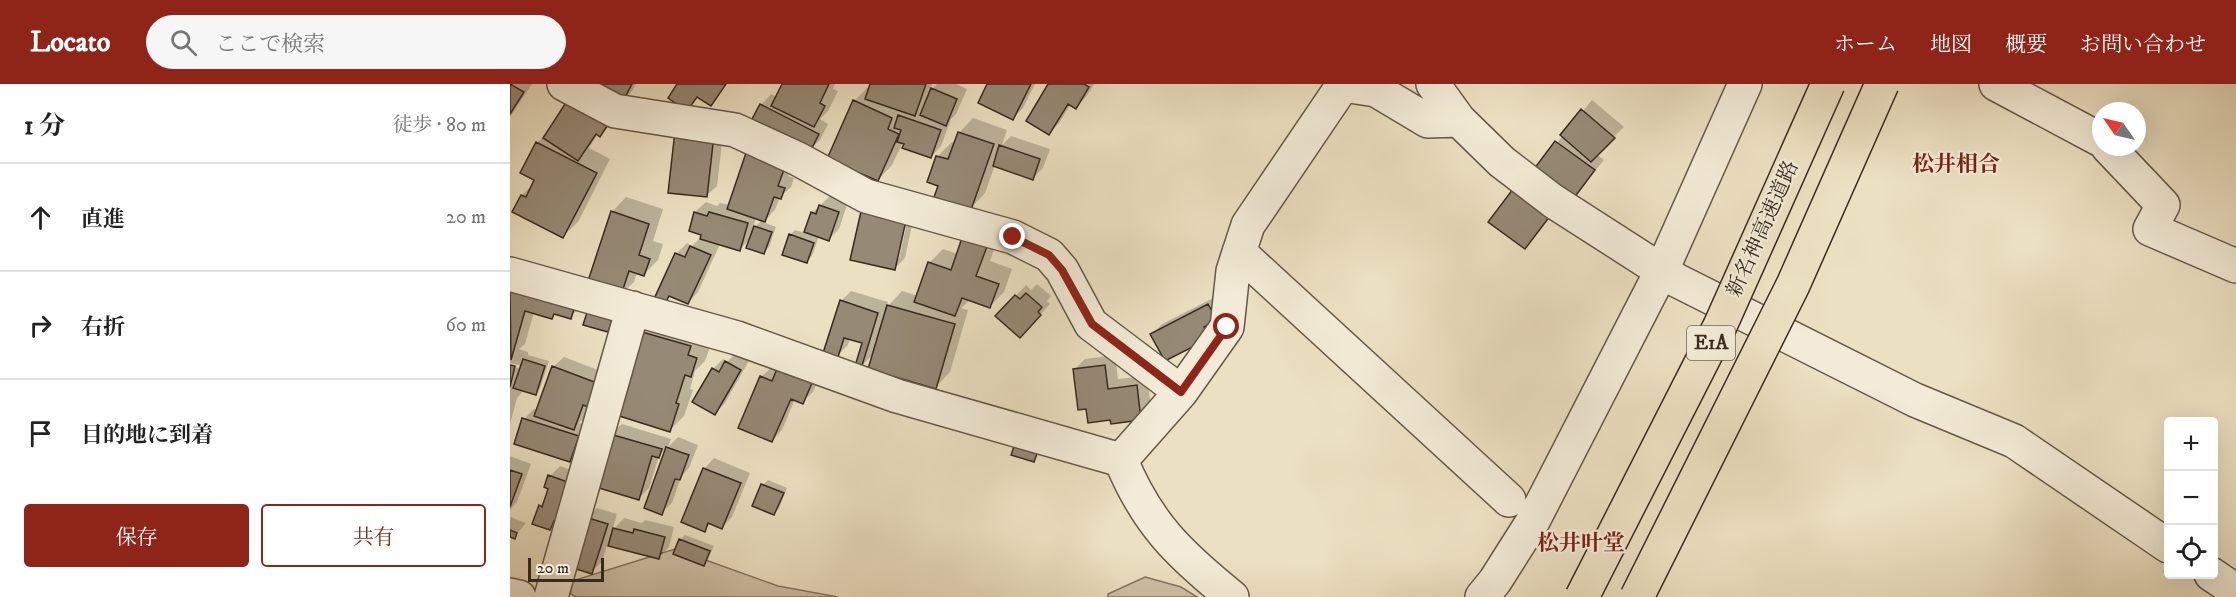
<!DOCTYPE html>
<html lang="ja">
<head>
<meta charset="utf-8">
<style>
	:root { --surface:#fff; --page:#f6f6f6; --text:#222; --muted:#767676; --line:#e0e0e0; --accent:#8f2418 }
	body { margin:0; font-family:"IM FELL DW Pica","Noto Serif JP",serif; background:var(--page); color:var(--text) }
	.controls { position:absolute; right:18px; bottom:18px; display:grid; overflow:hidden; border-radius:6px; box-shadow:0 6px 24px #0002 }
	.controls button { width:54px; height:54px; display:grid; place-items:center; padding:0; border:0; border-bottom:2px solid var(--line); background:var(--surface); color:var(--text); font:30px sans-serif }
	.compass { position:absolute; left:1582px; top:18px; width:54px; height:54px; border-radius:50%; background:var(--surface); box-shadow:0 6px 24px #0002; rotate:304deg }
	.scale { position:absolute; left:18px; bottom:15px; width:76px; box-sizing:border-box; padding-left:6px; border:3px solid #392a21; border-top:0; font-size:16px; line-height:21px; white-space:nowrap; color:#392a21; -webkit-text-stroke:4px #f3ebd7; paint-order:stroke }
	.stop { position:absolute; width:18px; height:18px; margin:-14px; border:4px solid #8f2418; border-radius:50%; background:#fff }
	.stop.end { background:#8f2418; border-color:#fff; box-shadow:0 2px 6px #0008 }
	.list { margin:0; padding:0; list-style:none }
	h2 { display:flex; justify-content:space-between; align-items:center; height:78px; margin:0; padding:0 24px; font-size:26px }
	h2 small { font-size:20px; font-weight:400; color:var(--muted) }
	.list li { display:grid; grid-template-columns:39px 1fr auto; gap:18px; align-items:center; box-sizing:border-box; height:108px; padding:0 24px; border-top:2px solid var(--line) }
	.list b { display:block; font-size:22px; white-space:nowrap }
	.list em { font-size:20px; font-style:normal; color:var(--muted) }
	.actions { display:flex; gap:12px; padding:18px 24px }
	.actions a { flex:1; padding:14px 0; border:2px solid var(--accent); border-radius:6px; text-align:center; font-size:21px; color:var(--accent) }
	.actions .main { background:var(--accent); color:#fff }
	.icon { flex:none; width:33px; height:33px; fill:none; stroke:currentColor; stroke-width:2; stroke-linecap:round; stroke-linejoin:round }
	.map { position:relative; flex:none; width:1726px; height:513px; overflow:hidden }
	header { display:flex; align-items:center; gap:36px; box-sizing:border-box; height:84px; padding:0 30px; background:var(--accent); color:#fff }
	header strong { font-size:28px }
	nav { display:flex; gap:33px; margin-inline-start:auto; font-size:21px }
	.search { width:420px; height:54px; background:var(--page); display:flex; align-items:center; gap:15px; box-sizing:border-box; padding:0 21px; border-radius:33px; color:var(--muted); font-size:22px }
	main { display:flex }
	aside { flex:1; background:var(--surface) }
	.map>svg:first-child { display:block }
	.green { fill:#cec1a7; stroke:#847664; stroke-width:1.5 }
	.shadow { fill:#0003; fill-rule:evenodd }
	.building { fill:#968975; stroke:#392a21; stroke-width:1.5 }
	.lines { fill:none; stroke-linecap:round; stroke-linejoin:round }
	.minor-casing { stroke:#665849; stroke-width:36 }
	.minor { stroke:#f3ebd7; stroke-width:33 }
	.highway-bridge-casing { stroke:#392a21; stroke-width:36; stroke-linecap:butt }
	.highway-bridge { stroke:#ece0c2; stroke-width:33 }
	.route { stroke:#8f2418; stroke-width:8 }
	.labels { text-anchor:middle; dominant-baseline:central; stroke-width:4.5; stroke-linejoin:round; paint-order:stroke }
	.shield { fill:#f3ebd7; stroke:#716458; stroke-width:1.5 }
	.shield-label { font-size:20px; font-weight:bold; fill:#392a21 }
	.street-label { font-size:21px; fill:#392a21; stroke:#f3ebd7 }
	.neighbourhood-label { font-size:22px; font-weight:bold; fill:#7a1f14; stroke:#f3ebd7 }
</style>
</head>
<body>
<header>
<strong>Locato</strong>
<div class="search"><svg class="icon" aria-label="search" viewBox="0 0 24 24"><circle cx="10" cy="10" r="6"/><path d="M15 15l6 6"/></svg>ここで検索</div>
<nav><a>ホーム</a><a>地図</a><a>概要</a><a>お問い合わせ</a></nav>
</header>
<main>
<aside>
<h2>1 分<small>徒歩 · 80 m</small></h2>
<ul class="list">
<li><svg class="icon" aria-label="ahead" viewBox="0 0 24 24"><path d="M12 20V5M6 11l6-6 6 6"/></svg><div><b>直進</b></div><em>20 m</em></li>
<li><svg class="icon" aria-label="right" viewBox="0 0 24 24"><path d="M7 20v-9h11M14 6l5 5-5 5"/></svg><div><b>右折</b></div><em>60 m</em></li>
<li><svg class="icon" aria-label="arrive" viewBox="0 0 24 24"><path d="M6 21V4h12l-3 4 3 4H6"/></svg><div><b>目的地に到着</b></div></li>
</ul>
<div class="actions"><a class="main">保存</a><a>共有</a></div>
</aside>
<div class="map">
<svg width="1726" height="513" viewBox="0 0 1726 513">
	<rect width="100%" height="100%" fill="#ece0c2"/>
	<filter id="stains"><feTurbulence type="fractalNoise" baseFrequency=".00333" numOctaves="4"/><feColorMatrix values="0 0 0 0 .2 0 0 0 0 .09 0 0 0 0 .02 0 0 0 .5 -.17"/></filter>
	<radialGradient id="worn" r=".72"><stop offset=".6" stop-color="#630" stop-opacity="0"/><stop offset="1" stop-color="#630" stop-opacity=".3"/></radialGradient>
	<!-- green -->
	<path class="green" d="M165 465 268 502 328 513H66L61 510 59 498Z
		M635 493 671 503 687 513H598V510Z"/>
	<!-- shadow -->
	<path class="shadow" d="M0 0H22L0 33Z
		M83 0H126L122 7 112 18Z
		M169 0H217L200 20 189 12 177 25Z
		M273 0H325L323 5 328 7 318 27 310 35 318 40 310 56 299 66 251 21 261 10 267 13Z
		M362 0H422L419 8 427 0H446L457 5 446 30 441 35 431 62 421 73 393 58 382 81 368 96 344 17 358 3H360Z
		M479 0H525L513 24 503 34Z
		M540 0H584L576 13 566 23 561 20 549 39 539 49Z
		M1082 16 1114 43 1086 70 1094 76 1064 112 1026 85Z
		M463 34 497 46 492 61 501 52 540 65 533 84 523 94 485 81 475 109 461 124 430 101 428 72 442 58 445 59 449 49Z
		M100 41 90 51 88 50 79 64 100 75 68 138 53 152 12 111 24 99 27 59 40 46Z
		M214 41 207 102 196 112 167 47Z
		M285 70 278 92 284 94 281 103 270 113 265 126 253 138 266 143 259 163 254 168 242 153 230 165 210 160 188 208 178 219 162 211 155 218 166 170 177 159 182 162 192 152 185 128 196 118 207 122 210 119 220 121ZM246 133 252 136 243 145Z
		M320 112 338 118 329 145 319 155 309 152 302 172 297 177 280 151 285 146 295 149 302 129Z
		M116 113 153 125 143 157 153 160 148 176 134 190 127 188 124 198 109 212 75 219 60 233 46 229 42 233 24 228 15 260 9 265 18 268V271L39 277 30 304 26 309 14 306 7 314 0 340V282L12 285 13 282 0 279V188L77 203 102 128Z
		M364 113 406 122 395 174 384 185 342 175 354 123ZM397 125H400L389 175H386Z
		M492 142 480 177 502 185 494 208 480 222 460 216 451 224 458 226 440 288 426 303 364 269 351 283 354 258 340 254 338 261 327 272 331 217 341 207 378 218 376 224 392 207 408 212 419 179 433 165 448 170Z
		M527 200 541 212 537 217 540 220 520 242 506 212 516 201 521 206Z
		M709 211 699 253 642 250 652 240Z
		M148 234 201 260 195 277 185 287 180 305 183 306 174 332 159 347 108 330 133 248Z
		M227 268 240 275 215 319 205 329 203 285 213 275 217 278Z
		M605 271 608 295 637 292 641 324 631 334 602 335 578 324 565 285 575 275Z
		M54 273 96 289 79 320 74 334 69 339 78 342 70 366 60 377 14 335 24 325 28 326 43 283Z
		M262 283 311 289 303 308 292 318 285 315 272 346 262 357 251 293Z
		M112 340 161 355 158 363 168 353 188 361 179 384 171 393 162 419 151 429 136 423 158 362 149 372 139 404 129 414 81 400 105 345Z
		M0 372 21 380 7 418 0 426Z
		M204 374 240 389 222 433 212 443 201 439 194 446V385Z
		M50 382 72 390 58 427 40 444 30 422 36 416 40 404V392Z
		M258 396 277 404 269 424 264 429 244 421 253 401Z
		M87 424 107 430 102 447 114 434 132 439 135 436 164 443 159 463 148 474 97 461 92 478 81 488 77 434Z
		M0 433 16 439 4 453 0 452Z
		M175 451 204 462 198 475 193 480 170 456Z"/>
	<!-- building -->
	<path class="building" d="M0 0 14 8 0 30Z
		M82 0H122L112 19Z
		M167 0H216L201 22 187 13 177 27 158 14Z
		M272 0H319L310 19 315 22 304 43 261 22Z
		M360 0H416L405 32 355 15Z
		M477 0H521L503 36 468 19Z
		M538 0H574L579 3 566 25 558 20 539 51 516 37Z
		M421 4 447 15 436 42 410 31Z
		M343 16 382 34 378 45 389 50 368 97 317 75Z
		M57 17 99 39 90 53 86 50 68 77 33 54Z
		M250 20 309 50 300 68 241 37Z
		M1071 25 1105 54 1081 78 1050 51Z
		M388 31 431 46 421 74 392 64 394 60 387 58 391 46 384 44Z
		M165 47 204 51 197 113 158 109Z
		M448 48 484 60 461 126 424 113 428 102 417 98 426 72 438 75Z
		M1045 57 1085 86 1064 114 1024 85Z
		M26 58 87 89 53 154 2 128 11 111 16 113 24 96 10 89Z
		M489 61 530 75 523 96 483 82Z
		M237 66 276 80 268 102 275 104 271 115 264 113 255 138 217 125Z
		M1006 101 1040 132 1015 165 978 138Z
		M309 121 329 128 319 157 294 148 301 128 306 130Z
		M352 123 397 132 385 186 340 176Z
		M101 127 139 140 129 171 140 175 134 192 119 187 110 214 76 203Z
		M184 128 197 132 199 128 238 139 230 167 190 155 191 151 179 147Z
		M244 142 262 148 254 170 236 164Z
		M454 148 479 157 466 192 489 200 480 224 452 214 445 232 404 218 418 178 441 186Z
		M279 150 304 159 297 179 272 171Z
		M180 162 201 171 178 220 159 212 155 220 144 215 165 169 175 173Z
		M0 206 66 218 61 235 44 230 42 235 15 227 1 276Z
		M516 209 532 223 528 228 531 231 510 254 485 232 505 211 510 215Z
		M330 216 368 229 351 285 345 282 352 259 334 254 328 273 313 269Z
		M698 220 707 236 694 243 700 254 655 277 640 250Z
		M377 221 445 240 426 305 358 285Z
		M79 222 104 229 98 248 73 241Z
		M132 248 181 262 178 271 187 274 181 293 175 291 166 319 169 320 160 348 106 331Z
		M13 275 35 282 26 311 3 304Z
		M215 277 231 286 205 331 182 318 202 284 209 288Z
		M0 281 5 282 0 303Z
		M595 281 598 305 627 301 631 336 601 340 600 336 578 339 576 325 568 326 563 285Z
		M42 282 87 299 78 323 73 321 64 346 24 332Z
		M267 285 302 299 293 320 281 315 262 358 228 344 250 292 262 297Z
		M12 334 69 352 60 378 4 360Z
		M100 350 152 365 149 374 142 372 129 416 79 401Z
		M507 354 530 361 524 378 501 371Z
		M156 363 179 371 170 396 165 395 152 431 134 424Z
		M193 384 231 399 212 445 198 439 195 448 171 438Z
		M0 386 12 390 0 423Z
		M38 391 63 400 48 439 44 437 40 446 22 440 29 421 32 423 38 405 34 403Z
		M251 400 274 409 264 431 242 422Z
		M75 433 98 440 82 490 60 483Z
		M103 444 123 449 124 445 155 453 149 475 98 462Z
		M0 446 7 449 5 455 0 453Z
		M169 455 200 467 194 482 163 470Z"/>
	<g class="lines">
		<!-- minor casing -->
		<g class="minor-casing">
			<path id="minor" d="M54 0 105 27 225 46 288 75 356 112 503 153 539 171 552 186 581 240 671 308
				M923 0 949 36 992 78 1043 117 1166 196 1405 316 1504 357 1658 462
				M1486 0 1591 56
				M1598 63 1653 121 1640 145 1726 182
				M729 168 999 416
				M0 190 227 254 387 312 611 376
				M611 376 671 308 717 243 723 187 738 141 833 1 866 6 918 37 949 36
				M611 376C637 440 670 471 722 513
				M1701 490 1726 507
				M0 511 9 513
				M41 513 123 224
				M972 513 985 497 1023 437 1152 186 1235 0"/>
		</g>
		<!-- minor -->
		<use href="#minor" class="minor"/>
		<!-- highway-bridge casing -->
		<g class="highway-bridge-casing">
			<path id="highway-bridge" d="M1072 513 1210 242 1318 0
				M1127 513 1283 201 1372 0"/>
		</g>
		<!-- highway-bridge -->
		<use href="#highway-bridge" class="highway-bridge"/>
	</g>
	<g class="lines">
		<!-- route -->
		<path class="route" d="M503 153 539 171 552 186 582 240 671 308 717 243"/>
	</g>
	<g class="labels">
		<!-- shield labels -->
		<rect class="shield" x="1177" y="242" width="48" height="34" rx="4.5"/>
		<g class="shield-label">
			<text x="1201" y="259">E1A</text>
		</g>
		<!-- street labels -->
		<g class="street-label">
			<text transform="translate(1253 145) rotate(-66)">新名神高速道路</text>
		</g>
		<!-- neighbourhood labels -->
		<g class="neighbourhood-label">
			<text x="1446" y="80">松井相合</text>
			<text x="1071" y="459">松井叶堂</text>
		</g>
	</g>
	<rect width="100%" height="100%" filter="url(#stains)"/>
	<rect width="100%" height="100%" fill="url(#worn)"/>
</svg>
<div class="controls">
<button>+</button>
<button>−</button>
<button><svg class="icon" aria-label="locate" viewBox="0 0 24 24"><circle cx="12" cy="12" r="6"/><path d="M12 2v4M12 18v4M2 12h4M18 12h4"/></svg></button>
</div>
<svg class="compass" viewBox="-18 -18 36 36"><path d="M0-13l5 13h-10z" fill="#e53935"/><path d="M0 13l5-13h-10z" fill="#767676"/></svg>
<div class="scale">20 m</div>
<div class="stop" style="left:717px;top:243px"></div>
<div class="stop end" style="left:503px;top:153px"></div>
</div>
</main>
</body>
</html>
